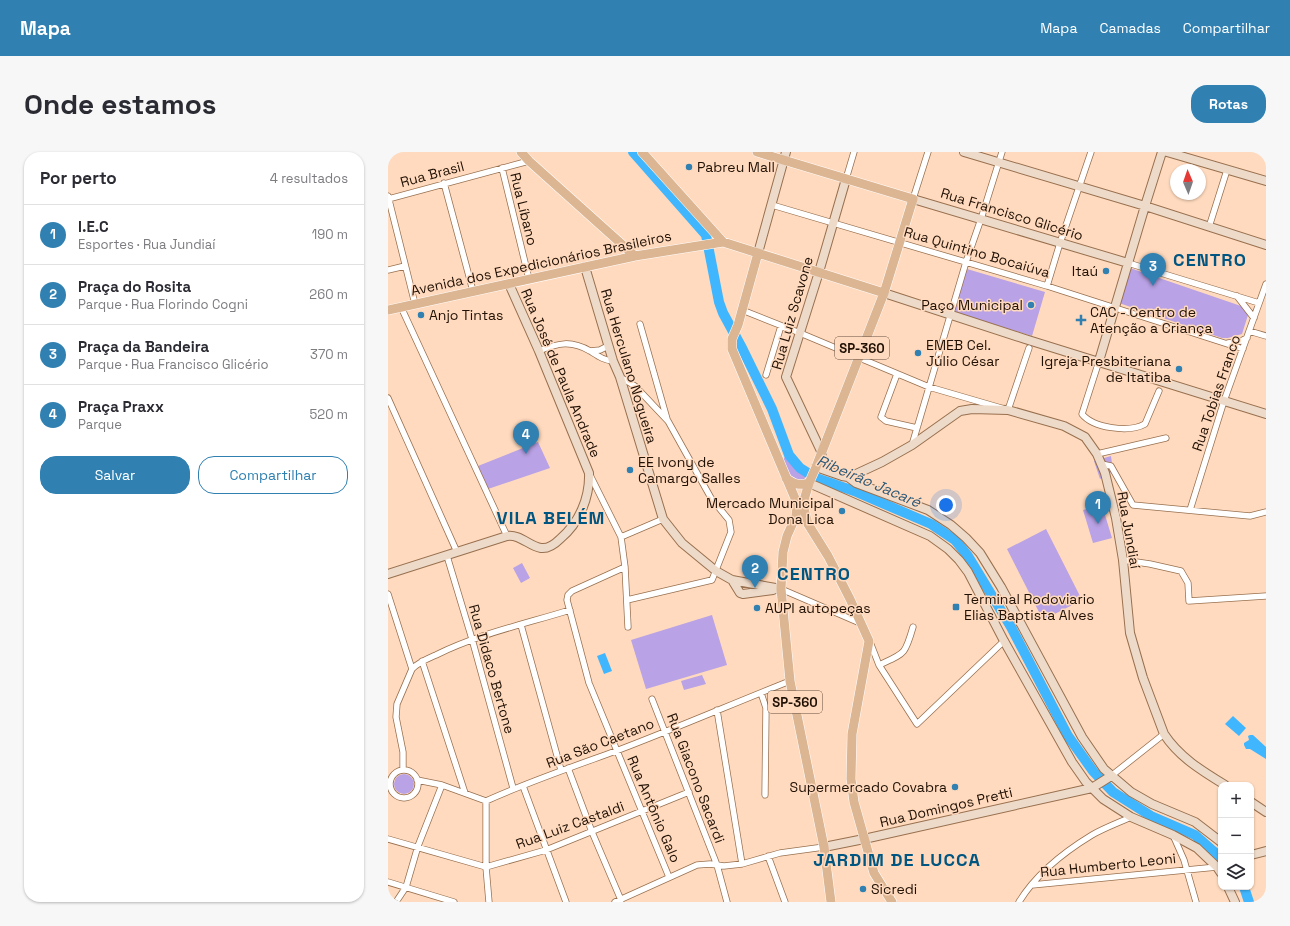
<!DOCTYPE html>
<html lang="pt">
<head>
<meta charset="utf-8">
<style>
	:root { --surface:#fff; --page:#f7f7f7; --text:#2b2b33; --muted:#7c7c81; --line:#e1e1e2; --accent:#3080b1 }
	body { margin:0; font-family:"Space Grotesk",sans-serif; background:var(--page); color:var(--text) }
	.controls { position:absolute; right:12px; bottom:12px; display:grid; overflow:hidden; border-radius:8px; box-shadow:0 1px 3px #0004 }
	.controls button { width:36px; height:36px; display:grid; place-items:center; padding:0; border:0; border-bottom:1px solid var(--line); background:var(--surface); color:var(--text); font:20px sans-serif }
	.compass { position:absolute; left:782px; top:12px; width:36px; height:36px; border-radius:50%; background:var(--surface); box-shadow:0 1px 3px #0004; rotate:358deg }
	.you { position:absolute; left:558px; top:353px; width:14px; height:14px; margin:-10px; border:3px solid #fff; border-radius:50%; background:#1a73e8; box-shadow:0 0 0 6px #1a73e833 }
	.badge { display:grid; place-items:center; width:26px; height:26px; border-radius:50%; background:var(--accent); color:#fff; font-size:13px; font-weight:700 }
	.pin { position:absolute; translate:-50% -33px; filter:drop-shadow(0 1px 2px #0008) }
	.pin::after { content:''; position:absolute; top:21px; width:14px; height:12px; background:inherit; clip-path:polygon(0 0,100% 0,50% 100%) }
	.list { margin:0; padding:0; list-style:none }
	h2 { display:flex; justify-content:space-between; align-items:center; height:52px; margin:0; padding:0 16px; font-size:17px }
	h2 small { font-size:13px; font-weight:400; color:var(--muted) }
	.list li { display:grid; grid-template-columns:26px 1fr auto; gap:12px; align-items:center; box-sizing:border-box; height:60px; padding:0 16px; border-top:1px solid var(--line) }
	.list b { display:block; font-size:15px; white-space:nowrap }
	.list p { margin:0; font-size:13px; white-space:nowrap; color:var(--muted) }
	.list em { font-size:13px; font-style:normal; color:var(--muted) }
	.actions { display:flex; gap:8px; padding:12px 16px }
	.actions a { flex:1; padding:9px 0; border:1px solid var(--accent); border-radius:16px; text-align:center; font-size:14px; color:var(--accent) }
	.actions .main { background:var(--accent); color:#fff }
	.icon { flex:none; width:22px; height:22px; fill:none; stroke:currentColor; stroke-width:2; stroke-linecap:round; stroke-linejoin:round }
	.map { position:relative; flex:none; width:878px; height:750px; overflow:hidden; border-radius:16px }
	header { display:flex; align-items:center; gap:24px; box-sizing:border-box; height:56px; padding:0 20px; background:var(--accent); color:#fff }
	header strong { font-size:19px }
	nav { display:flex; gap:22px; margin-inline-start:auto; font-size:14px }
	.intro { display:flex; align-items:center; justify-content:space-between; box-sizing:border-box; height:96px; padding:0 24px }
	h1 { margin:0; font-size:28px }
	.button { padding:10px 18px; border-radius:16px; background:var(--accent); color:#fff; font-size:14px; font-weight:700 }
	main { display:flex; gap:24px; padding:0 24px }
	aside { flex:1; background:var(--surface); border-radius:16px; box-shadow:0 1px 3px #0004 }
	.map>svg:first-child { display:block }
	.green { fill:#b9a2e5 }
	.water { fill:#40b6fe }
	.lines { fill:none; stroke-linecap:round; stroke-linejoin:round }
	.river { stroke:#40b6fe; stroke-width:10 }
	.street-casing { stroke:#98704f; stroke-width:7 }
	.secondary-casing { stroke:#98704f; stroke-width:10 }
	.primary-casing { stroke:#fff; stroke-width:10 }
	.street { stroke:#fff; stroke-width:5.5 }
	.secondary { stroke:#eedac9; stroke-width:8 }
	.primary { stroke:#dcb593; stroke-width:9 }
	.poi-dot { fill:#3080b1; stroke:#ffdabe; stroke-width:1.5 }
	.labels { text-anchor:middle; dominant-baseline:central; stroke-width:3; stroke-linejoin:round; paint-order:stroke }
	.shield { fill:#ffdabe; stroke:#644d3c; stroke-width:1 }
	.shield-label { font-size:13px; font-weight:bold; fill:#211105 }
	.poi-label { font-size:14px; fill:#211105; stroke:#ffdabe; text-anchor:start }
	.street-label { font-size:14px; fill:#211105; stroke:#ffdabe }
	.water-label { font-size:15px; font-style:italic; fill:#2d5a79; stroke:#ffdabe }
	.district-label { font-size:18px; font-weight:bold; letter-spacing:1px; fill:#005681; stroke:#ffdabe }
</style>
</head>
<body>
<header>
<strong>Mapa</strong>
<nav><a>Mapa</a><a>Camadas</a><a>Compartilhar</a></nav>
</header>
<div class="intro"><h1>Onde estamos</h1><a class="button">Rotas</a></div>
<main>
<aside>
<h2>Por perto<small>4 resultados</small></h2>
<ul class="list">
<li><span class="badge">1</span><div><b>I.E.C</b><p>Esportes · Rua Jundiaí</p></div><em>190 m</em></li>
<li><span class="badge">2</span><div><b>Praça do Rosita</b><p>Parque · Rua Florindo Cogni</p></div><em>260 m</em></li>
<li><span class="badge">3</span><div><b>Praça da Bandeira</b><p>Parque · Rua Francisco Glicério</p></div><em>370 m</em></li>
<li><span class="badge">4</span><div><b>Praça Praxx</b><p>Parque</p></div><em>520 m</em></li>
</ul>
<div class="actions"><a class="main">Salvar</a><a>Compartilhar</a></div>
</aside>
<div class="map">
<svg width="878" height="750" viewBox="0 0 878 750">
	<rect width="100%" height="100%" fill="#ffdabe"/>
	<!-- green -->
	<path class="green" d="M742 116 853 154 860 163 854 182 840 186H834L731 151Z
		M579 117 657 140 644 184 566 160Z
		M150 290 162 316 100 337 90 314Z
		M398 304 410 318 418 323 416 328C402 329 400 318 395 307Z
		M723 304 725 319 712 327 706 309Z
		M714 353 724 386 705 391 695 358Z
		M658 377 694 448 655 468 619 397Z
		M134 411 142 426 133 431 125 416Z
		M324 463 339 513 258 537 243 488Z
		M314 523 318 532 296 538 293 529Z
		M6 632a10 10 0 1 1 20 0a10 10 0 1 1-20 0Z"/>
	<!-- water -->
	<path class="water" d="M217 501 224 519 216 522 209 504Z
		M845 564 858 576 851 584 837 572Z
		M862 583H865L878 595V607L862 597H858L856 593V591L861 588 860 584Z"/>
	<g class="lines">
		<!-- river -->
		<path class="river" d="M245 0 318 83 331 150 335 161 354 196 384 257 401 303 412 316 428 326 466 339 543 372 567 388 580 404 623 475 680 584 705 619 725 640 763 664 807 683 833 706
			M856 735 861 750"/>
		<!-- street casing -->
		<g class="street-casing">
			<path id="street" d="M114 16 141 127
				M458 27 466 0
				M56 31 85 139
				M0 44 27 152
				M0 47 141 9
				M525 47 540 0
				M384 53 659 134 855 197
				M821 75 839 18
				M740 111 871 151
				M0 118 17 114
				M659 134 672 91 703 0
				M849 144 866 166
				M13 155 119 384
				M354 158 412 181 541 235 620 258 641 196
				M252 172 279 267
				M861 179 878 184
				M840 191 853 189 859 186
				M151 199C170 191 183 188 202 199 210 204 215 208 225 209
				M202 199 212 198 220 194
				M711 209 694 262C705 276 741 281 757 272L771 239
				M509 222 493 265 498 269 529 276
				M378 223 393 174
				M232 225 247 234 280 269 323 346 341 368 343 380 324 428 239 448
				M0 246 69 400
				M524 293 578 110 593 67 614 0
				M709 302 778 286
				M713 312 723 314 745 353 862 364 878 360
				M202 323 233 385 237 415 240 475
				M802 358 836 249 878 132
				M233 385 275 367
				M59 404 84 487 125 636
				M735 408 762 412 793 419 800 431 801 449 878 444
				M237 415 184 439 180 443 179 448 201 531 281 725
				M393 437 472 471
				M0 442 24 517
				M133 473 173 618
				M482 490 491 513 529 572 616 489
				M34 509 77 641
				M491 513C517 501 517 503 525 475
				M373 541 378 556 377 643
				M264 547 329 713 339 750
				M329 558 354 712
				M180 616 204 680 233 748
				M15 618V600L8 565 9 552 24 517C31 510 39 507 48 503 90 482 137 472 182 458
				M2 632a14 14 0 1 1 28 0a14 14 0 1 1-28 0Z
				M723 624 776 582
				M29 628 54 633 98 649C140 630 184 615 228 599 286 577 344 552 402 529
				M135 634 178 750
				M98 649V715L101 750
				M785 683 796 708 808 750
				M0 687 98 715 158 698 301 640
				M380 704 397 750
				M0 730 66 750
				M644 733 829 715
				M8 750 18 735 30 694 54 633
				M227 750 309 713 322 712 336 714 354 712 392 701 436 695
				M631 750C648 722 676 700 704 683 716 676 730 671 743 665"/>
		</g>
		<!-- secondary casing -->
		<g class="secondary-casing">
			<path id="secondary" d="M576 0 757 54 878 93
				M779 0 878 29
				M525 47 740 111
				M370 101 398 0
				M197 115 225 209 232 225 275 367 294 391 328 419 344 428 393 437
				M496 141 637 187 878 262
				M711 209 757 54 774 0
				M434 301 398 225 431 120 458 27
				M428 315 454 324 460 325 466 323 494 310 524 293 572 259 584 257 620 258 676 274 697 285 709 302 717 321 728 366 735 408 742 481 755 526 776 582C791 605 814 619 837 633
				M460 325 468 331 540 358 563 373 578 386 592 401 613 435 694 585 716 617 743 640 764 652 807 670 833 690
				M421 331 542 384 560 397 571 408 580 420 616 489 684 610 698 630 715 647 743 665 785 683 809 696 829 715 833 721
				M0 422 119 384C132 382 141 394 153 396 161 397 167 392 172 387 191 371 202 346 201 321L151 199 121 132
				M344 428 352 441 355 442 385 438
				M863 650 878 660
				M436 695 476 687 704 636 723 624
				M863 703 878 699
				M840 735 847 750"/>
		</g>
		<!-- primary casing -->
		<g class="primary-casing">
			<path id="primary" d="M133 0 141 9 247 104
				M254 0 335 90
				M369 0 525 47 496 141 428 315 421 331 416 348V357L420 372 440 404 462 447 481 489 464 582 463 627 466 650 486 721 504 750
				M370 101 350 173 344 187V197L409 351 408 364 399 384 395 400 393 437 402 529 436 695 443 750
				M0 158 247 104 335 90 496 141
				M398 326C406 332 411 334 421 331"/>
		</g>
		<!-- street -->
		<use href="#street" class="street"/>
		<!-- secondary -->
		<use href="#secondary" class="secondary"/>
		<!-- primary -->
		<use href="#primary" class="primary"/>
	</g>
	<!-- markers -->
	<g class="poi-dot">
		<circle cx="301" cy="15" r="4"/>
		<circle cx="718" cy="119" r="4"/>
		<circle cx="643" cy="153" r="4"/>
		<circle cx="33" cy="163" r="4"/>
		<path d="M691 162h4v4h4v4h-4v4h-4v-4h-4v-4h4z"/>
		<circle cx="530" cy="201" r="4"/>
		<circle cx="791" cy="217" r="4"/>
		<circle cx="242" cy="318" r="4"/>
		<circle cx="454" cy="359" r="4"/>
		<rect x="564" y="451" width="8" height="8" rx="2"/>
		<circle cx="369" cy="456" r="4"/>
		<circle cx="567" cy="635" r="4"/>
		<circle cx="475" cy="737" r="4"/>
	</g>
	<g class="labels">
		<!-- shield labels -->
		<g class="shield">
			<rect x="447" y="185" width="54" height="22" rx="3"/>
			<rect x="380" y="539" width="54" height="22" rx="3"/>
		</g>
		<g class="shield-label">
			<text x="474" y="196">SP-360</text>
			<text x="407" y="550">SP-360</text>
		</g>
		<!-- poi labels -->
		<g class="poi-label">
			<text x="309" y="15">Pabreu Mall</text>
			<text x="710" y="119" text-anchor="end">Itaú</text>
			<text x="635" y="153" text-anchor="end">Paço Municipal</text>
			<text x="702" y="160">CAC - Centro de<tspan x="702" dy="16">Atenção a Criança</tspan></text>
			<text x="41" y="163">Anjo Tintas</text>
			<text x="538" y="193">EMEB Cel.<tspan x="538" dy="16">Júlio César</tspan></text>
			<text x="783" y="209" text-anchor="end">Igreja Presbiteriana<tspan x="783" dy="16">de Itatiba</tspan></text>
			<text x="250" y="310">EE Ivony de<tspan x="250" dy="16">Camargo Salles</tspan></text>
			<text x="446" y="351" text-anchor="end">Mercado Municipal<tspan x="446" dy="16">Dona Lica</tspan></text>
			<text x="576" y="447">Terminal Rodoviario<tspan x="576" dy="16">Elias Baptista Alves</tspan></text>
			<text x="377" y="456">AUPI autopeças</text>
			<text x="559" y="635" text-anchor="end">Supermercado Covabra</text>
			<text x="483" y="737">Sicredi</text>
		</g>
		<!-- street labels -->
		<g class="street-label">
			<text transform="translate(44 22) rotate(-15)">Rua Brasil</text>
			<text transform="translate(136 57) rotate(76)">Rua Líbano</text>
			<text transform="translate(624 62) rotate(17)">Rua Francisco Glicério</text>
			<text transform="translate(589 100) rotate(16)">Rua Quintino Bocaiúva</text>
			<text transform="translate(153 111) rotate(-12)">Avenida dos Expedicionários Brasileiros</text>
			<text transform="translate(404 161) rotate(-74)">Rua Luiz Scavone</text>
			<text transform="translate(241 214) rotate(73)">Rua Herculano Nogueira</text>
			<text transform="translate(173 221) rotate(67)">Rua José de Paula Andrade</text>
			<text transform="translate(828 241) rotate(-71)">Rua Tobias Franco</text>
			<text transform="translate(741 378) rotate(80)">Rua Jundiaí</text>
			<text transform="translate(104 517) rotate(74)">Rua Didaco Bertone</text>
			<text transform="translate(212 591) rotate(-21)">Rua São Caetano</text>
			<text transform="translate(308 626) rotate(69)">Rua Giacono Sacardi</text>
			<text transform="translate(558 655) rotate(-13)">Rua Domingos Pretti</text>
			<text transform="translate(266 657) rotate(67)">Rua Antônio Galo</text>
			<text transform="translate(182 673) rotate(-20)">Rua Luiz Castaldi</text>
			<text transform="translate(720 713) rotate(-6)">Rua Humberto Leoni</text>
		</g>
		<!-- water labels -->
		<g class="water-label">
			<text transform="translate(481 329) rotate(23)">Ribeirão Jacaré</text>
		</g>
		<!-- district labels -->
		<g class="district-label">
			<text x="822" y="107">CENTRO</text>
			<text x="163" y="365">VILA BELÉM</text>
			<text x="426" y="421">CENTRO</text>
			<text x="509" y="707">JARDIM DE LUCCA</text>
		</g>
	</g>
</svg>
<div class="controls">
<button>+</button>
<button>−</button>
<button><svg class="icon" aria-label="layers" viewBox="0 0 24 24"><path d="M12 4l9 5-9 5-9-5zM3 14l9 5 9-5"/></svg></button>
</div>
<svg class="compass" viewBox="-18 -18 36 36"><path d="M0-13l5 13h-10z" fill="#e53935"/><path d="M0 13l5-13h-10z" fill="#7c7c81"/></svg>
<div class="you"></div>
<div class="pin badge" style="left:710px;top:372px">1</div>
<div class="pin badge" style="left:367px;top:436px">2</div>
<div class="pin badge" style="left:765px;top:134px">3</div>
<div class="pin badge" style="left:138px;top:302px">4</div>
</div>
</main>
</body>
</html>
